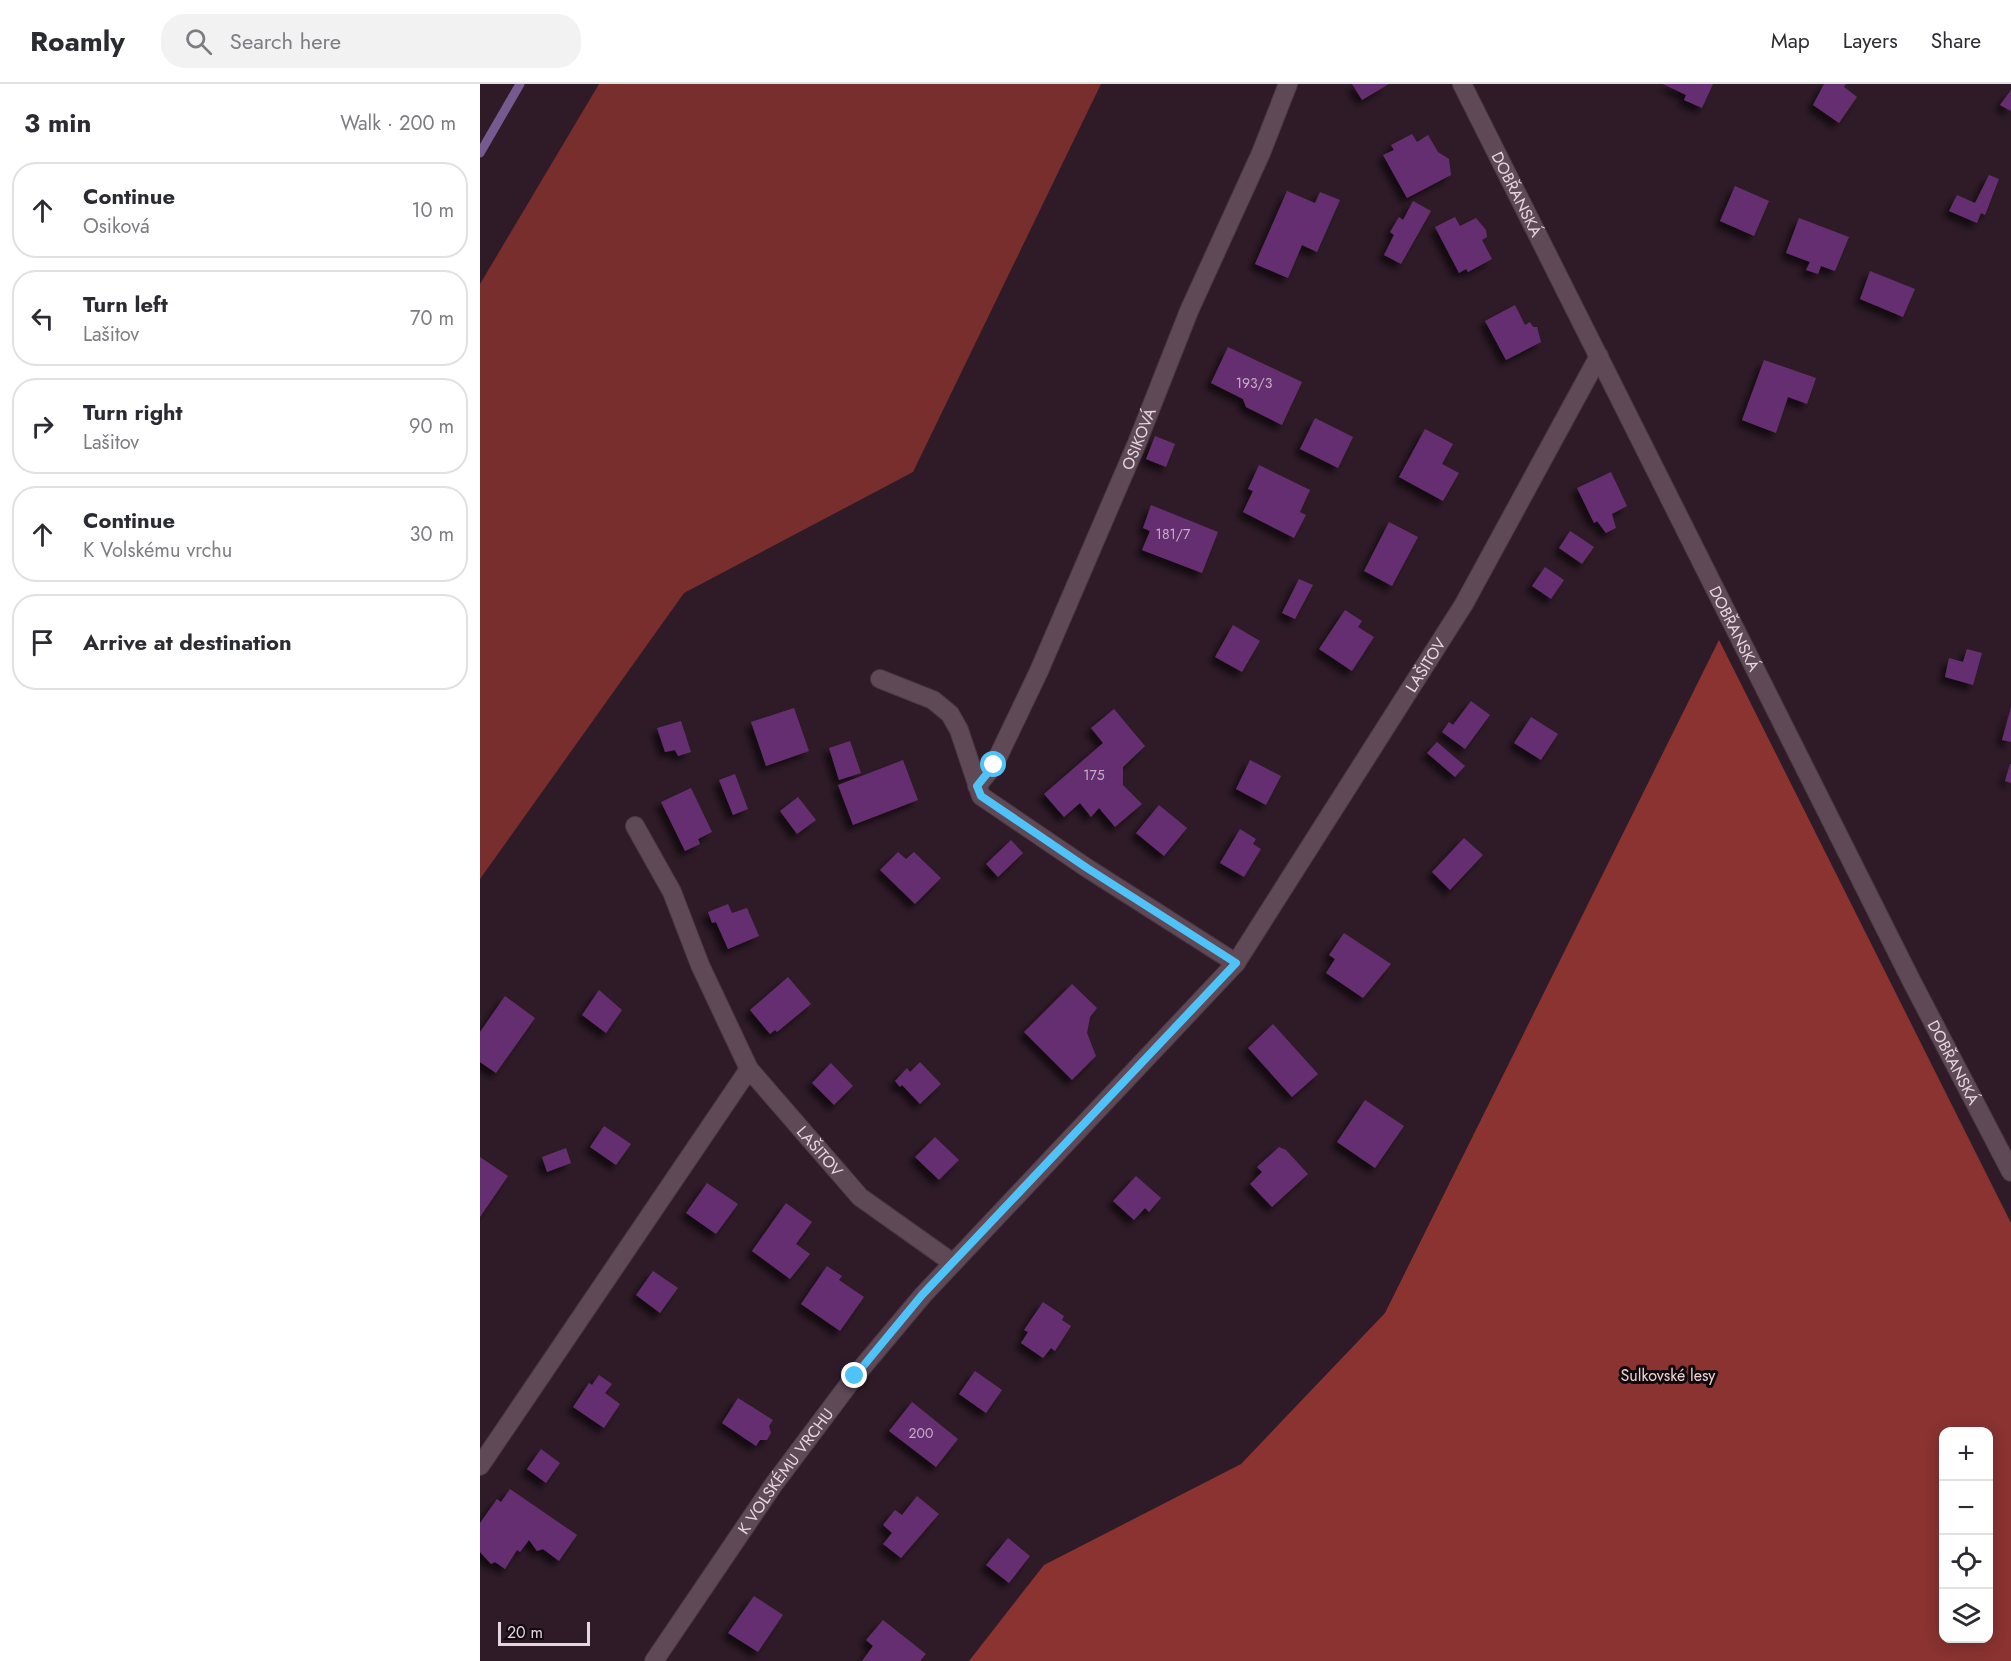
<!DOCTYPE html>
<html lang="en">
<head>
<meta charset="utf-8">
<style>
	:root { --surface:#fff; --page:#f2f2f3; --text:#2b2b33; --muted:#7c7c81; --line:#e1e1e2 }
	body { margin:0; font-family:Jost,sans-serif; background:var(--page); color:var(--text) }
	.controls { position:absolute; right:18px; bottom:18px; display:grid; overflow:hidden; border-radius:12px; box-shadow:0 3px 15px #0003 }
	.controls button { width:54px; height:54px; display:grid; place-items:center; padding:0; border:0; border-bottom:2px solid var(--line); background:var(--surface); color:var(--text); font:30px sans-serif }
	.scale { position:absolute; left:18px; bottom:15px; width:92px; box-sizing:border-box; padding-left:6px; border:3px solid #e5d7df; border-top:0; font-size:16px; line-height:21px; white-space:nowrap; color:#e5d7df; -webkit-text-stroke:4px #11090e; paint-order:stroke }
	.stop { position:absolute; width:18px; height:18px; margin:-14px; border:4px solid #4fc3f7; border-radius:50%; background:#fff }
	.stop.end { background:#4fc3f7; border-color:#fff; box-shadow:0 2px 6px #0008 }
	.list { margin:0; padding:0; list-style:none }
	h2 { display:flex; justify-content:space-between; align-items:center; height:78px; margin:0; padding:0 24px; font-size:26px }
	h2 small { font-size:20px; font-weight:400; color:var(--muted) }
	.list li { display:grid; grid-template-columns:39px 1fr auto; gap:18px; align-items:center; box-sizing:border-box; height:96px; margin:0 12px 12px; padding:0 12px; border:2px solid var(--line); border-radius:24px }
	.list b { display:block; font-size:22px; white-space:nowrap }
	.list p { margin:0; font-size:20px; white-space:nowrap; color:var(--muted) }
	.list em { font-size:20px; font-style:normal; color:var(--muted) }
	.icon { flex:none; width:33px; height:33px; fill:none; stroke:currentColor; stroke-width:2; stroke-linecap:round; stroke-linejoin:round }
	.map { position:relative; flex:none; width:1531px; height:1577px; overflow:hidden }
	header { display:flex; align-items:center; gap:36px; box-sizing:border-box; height:84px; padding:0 30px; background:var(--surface); border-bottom:2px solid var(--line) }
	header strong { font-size:28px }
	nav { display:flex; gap:33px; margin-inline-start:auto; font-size:21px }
	.search { width:420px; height:54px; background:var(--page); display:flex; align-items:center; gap:15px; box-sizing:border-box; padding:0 21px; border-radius:24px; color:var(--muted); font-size:22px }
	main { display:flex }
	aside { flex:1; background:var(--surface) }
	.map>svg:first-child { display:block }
	.green { fill:#772e2c }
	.forest { fill:#8a3331; fill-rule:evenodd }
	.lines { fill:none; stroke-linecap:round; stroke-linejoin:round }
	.stream { stroke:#745a8f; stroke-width:9 }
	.building { fill:#652f6f; filter:url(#shadow) }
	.street-casing { stroke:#483842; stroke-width:20 }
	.secondary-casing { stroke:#483842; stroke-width:20 }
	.street { stroke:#5f4956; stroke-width:18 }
	.secondary { stroke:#5f4956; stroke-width:18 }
	.route { stroke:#4fc3f7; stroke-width:8 }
	.labels { text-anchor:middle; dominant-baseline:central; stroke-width:6; stroke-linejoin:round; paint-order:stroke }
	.number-label { font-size:14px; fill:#c5adc3 }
	.street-label { font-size:16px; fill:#e5d7df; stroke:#11090e }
	.park-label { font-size:16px; fill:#efd5d2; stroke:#11090e }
</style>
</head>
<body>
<header>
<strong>Roamly</strong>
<div class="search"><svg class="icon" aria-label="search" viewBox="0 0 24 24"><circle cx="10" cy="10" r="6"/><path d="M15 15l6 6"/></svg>Search here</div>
<nav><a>Map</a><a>Layers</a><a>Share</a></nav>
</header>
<main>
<aside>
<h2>3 min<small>Walk · 200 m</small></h2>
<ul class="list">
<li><svg class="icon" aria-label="ahead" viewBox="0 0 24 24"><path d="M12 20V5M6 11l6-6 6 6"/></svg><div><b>Continue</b><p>Osiková</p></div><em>10 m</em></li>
<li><svg class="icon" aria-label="left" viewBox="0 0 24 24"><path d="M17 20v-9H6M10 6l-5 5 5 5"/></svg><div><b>Turn left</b><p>Lašitov</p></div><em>70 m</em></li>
<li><svg class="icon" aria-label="right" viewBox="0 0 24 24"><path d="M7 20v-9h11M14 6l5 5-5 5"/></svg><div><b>Turn right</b><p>Lašitov</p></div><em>90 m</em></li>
<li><svg class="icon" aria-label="ahead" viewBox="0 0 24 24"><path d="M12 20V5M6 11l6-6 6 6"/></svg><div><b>Continue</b><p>K Volskému vrchu</p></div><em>30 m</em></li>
<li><svg class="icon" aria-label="arrive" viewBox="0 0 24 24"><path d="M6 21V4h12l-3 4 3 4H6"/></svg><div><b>Arrive at destination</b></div></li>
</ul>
</aside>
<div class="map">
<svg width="1531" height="1577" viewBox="0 0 1531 1577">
	<defs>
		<filter id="shadow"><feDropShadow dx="-5.5" dy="5.5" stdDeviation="3" flood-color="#0009"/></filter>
	</defs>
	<rect width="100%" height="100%" fill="#2e1b27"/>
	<!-- green -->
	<path class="green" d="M119 0H621L433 388 204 509 0 795V200Z"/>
	<!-- forest -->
	<path class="forest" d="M1239 556 1531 1139V1577H489L564 1481 761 1380 905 1229ZM1464 1348H1508V1554H1464Z"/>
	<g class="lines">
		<!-- stream -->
		<path class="stream" d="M0 69 40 0"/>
	</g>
	<!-- building -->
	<path class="building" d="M872 0H909L882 16Z
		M1183 0H1233L1222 24 1204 16 1206 11Z
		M1344 0H1366L1364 3 1377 13 1359 39 1333 21Z
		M1531 6V27L1520 21Z
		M932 50 937 58 948 51 958 68 969 75 971 91 927 114 903 71 914 66 911 61Z
		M1509 91 1519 95 1505 131 1501 129 1497 139 1469 127 1477 111 1495 119Z
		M1255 102 1289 117 1274 152 1240 137Z
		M807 107 835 119 840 108 860 116 837 168 822 161 808 194 775 180Z
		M933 117 951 127 921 180 904 171 914 151 910 148 919 133 923 136Z
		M975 133 980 142 996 134 1006 146 1007 153 1002 156 1012 175 988 188 986 185 979 189 955 143Z
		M1319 134 1369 153 1355 187 1341 182 1338 190 1326 186 1330 178 1306 169Z
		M1390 187 1435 205 1423 233 1380 215Z
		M1035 221 1045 241 1050 238 1053 243H1057L1061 258 1026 276 1005 237Z
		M748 263 822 298 802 341 766 323 763 315 731 299Z
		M1284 276 1336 294 1327 320 1308 313 1296 349 1262 336Z
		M835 334 873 353 858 384 820 365Z
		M945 345 973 360 962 380 979 389 963 417 919 393Z
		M675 352 695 360 686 383 666 375Z
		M779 381 830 406 820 428 826 431 814 454 763 428 773 407 768 405Z
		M1131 388 1147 422 1132 430 1136 444 1126 449 1117 437 1114 439 1097 404Z
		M671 421 738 448 722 489 662 466 670 447 663 444Z
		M909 438 938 453 912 502 884 487Z
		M1090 447 1114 463 1102 480 1079 464Z
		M1065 483 1084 496 1071 515 1052 502Z
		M819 495 833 501 815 535 802 529Z
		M865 526 882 537 878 543 894 553 872 587 839 565Z
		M753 541 780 557 762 588 735 573Z
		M1487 565 1502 569 1493 601 1465 593 1469 574 1483 578Z
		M991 617 1010 631 985 665 962 648 969 638 973 641Z
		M1531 623V658L1522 656Z
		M314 624 329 667 286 682 271 638Z
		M634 625 665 662 643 683V701L662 720 635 743 619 724 611 733 600 719 584 733 564 710 623 659 611 644Z
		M1051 633 1078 650 1061 676 1034 659Z
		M201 637 211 668 198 672 195 666 185 668 177 644Z
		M370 657 381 689 359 696 349 664Z
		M957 658 985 682 975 693 947 669Z
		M423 676 438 716 373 741 358 701Z
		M770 676 801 692 786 721 756 705Z
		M1530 680H1531V699L1525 697Z
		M255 690 268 725 253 731 239 696Z
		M211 704 232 748 218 755 220 760 205 767 181 718Z
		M318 713 336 736 317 750 300 727Z
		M679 721 707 744 684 772 656 749Z
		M760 745 776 755 773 760 781 765 764 793 740 779Z
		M984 754 1003 771 970 806 952 788Z
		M531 756 543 769 518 793 506 780Z
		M418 768 426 775 434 768 461 794 435 820 400 786Z
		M248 820 252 829 267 824 279 852 248 865 236 838 232 839 228 828Z
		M864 849 911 880 883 914 846 889 855 875 849 871Z
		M308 893 331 920 297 948 295 946 290 950 270 926Z
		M592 900 617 924 610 933 607 949 616 972 592 996 544 948Z
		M119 906 142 926 126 949 102 931Z
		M25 912 55 934 16 989 0 978V948Z
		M793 940 838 990 812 1013 768 964Z
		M440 978 461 1000 440 1020 422 1001 420 1003 415 997 427 984 430 988Z
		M351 979 373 1002 354 1021 332 999Z
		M885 1016 924 1042 895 1084 857 1058Z
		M124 1042 151 1060 136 1081 110 1063Z
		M455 1053 479 1076 459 1096 435 1073Z
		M799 1063 806 1066 828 1090 792 1123 770 1100 782 1088 777 1083Z
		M86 1064 91 1079 67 1088 62 1073Z
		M0 1073 28 1092 0 1133Z
		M656 1092 681 1114 669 1128 665 1124 654 1136 633 1117Z
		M227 1099 258 1120 236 1150 206 1129Z
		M306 1119 332 1138 316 1160 330 1170 310 1195 272 1167Z
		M347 1182 362 1192 359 1196 384 1213 360 1247 321 1220Z
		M173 1187 198 1204 180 1229 156 1211Z
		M563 1218 584 1232 582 1236 591 1242 575 1267 571 1264 563 1274 541 1259 548 1248 544 1246Z
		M495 1287 522 1306 506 1329 479 1310Z
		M119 1291 132 1300 125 1309 140 1320 124 1344 93 1323 109 1299 112 1301Z
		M258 1314 293 1336 289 1342 291 1349 287 1356H280L276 1362 242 1339Z
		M432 1318 478 1355 456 1383 409 1347Z
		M61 1365 80 1379 66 1399 47 1385Z
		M30 1405 97 1451 79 1477 63 1465 57 1467 49 1456 40 1468 37 1466 25 1485 15 1478 11 1480 0 1468V1439L17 1415 21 1418Z
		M437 1412 459 1430 421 1474 403 1460 412 1449 403 1441 415 1426 422 1431Z
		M528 1454 550 1472 529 1499 506 1481Z
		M274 1512 303 1531 278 1568 248 1549Z
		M403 1536 446 1570 440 1577H382L393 1562 386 1556Z"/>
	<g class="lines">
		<!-- street casing -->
		<g class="street-casing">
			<g id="street">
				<path d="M400 595 453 616 470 630 479 646 501 712 607 784 756 879"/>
				<path id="s1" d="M497 702 514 681 559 587 657 359 709 227 781 69 808 0"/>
				<path d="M155 742 192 808 220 881 269 985"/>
				<path id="s2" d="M0 1382 269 985 380 1113 473 1179"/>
				<path id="s3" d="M174 1577 294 1400 375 1292 443 1211 756 879 984 520 1119 272"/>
			</g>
		</g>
		<!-- secondary casing -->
		<g class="secondary-casing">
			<g id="secondary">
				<path id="s4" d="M982 0 1431 896 1531 1088"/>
			</g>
		</g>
		<!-- street -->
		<use href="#street" class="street"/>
		<!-- secondary -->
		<use href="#secondary" class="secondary"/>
	</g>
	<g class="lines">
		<!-- route -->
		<path class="route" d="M375 1292 442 1211 756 879 607 784 501 712 497 702 514 681"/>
	</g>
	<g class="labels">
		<!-- number labels -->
		<g class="number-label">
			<text x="774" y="299">193/3</text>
			<text x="693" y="450">181/7</text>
			<text x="614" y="691">175</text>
			<text x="441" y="1349">200</text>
		</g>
		<!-- street labels -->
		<g class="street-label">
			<text stroke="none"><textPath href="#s4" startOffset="123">DOBŘANSKÁ</textPath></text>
			<text stroke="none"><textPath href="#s1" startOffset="384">OSIKOVÁ</textPath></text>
			<text stroke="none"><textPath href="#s4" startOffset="609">DOBŘANSKÁ</textPath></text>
			<text stroke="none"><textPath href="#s3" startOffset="1264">LAŠITOV</textPath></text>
			<text stroke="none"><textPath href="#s4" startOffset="1095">DOBŘANSKÁ</textPath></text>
			<text stroke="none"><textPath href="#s2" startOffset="588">LAŠITOV</textPath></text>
			<text stroke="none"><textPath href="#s3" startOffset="231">K VOLSKÉMU VRCHU</textPath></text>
		</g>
		<!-- park labels -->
		<g class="park-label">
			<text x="1188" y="1291">Sulkovské lesy</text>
		</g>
	</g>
</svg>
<div class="controls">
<button>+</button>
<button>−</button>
<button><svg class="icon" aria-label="locate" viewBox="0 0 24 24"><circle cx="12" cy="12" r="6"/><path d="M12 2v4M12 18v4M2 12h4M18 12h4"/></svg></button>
<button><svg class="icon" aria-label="layers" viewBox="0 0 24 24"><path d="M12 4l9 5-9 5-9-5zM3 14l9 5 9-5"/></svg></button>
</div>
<div class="scale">20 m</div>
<div class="stop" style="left:514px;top:681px"></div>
<div class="stop end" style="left:375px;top:1292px"></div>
</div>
</main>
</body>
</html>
